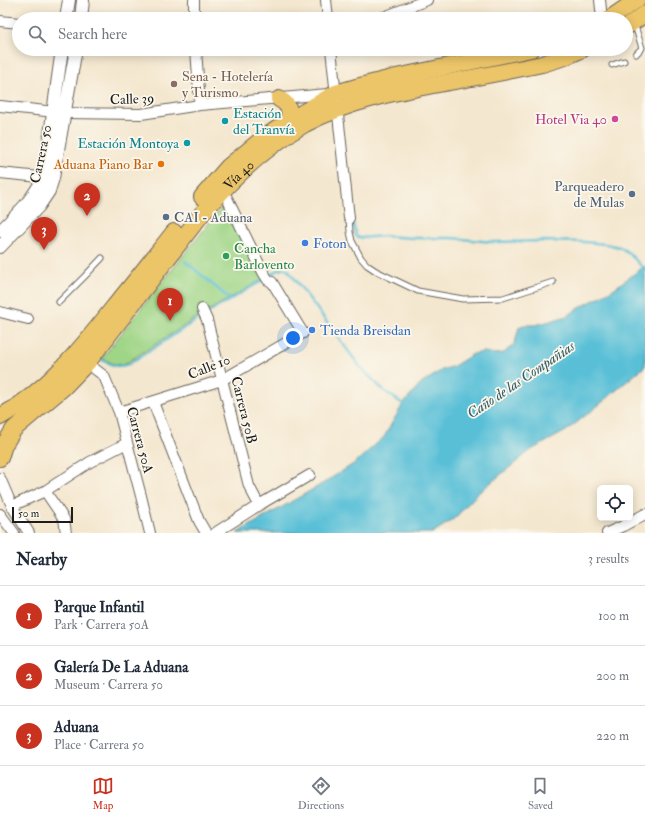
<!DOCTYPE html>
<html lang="en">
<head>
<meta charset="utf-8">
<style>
	:root { --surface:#fff; --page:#f2f2f3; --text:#1f2937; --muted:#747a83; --line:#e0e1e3; --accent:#c8321e }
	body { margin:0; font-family:"IM FELL Double Pica",serif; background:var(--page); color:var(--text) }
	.controls { position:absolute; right:12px; bottom:12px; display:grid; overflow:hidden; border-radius:6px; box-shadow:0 2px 10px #0003 }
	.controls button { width:36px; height:36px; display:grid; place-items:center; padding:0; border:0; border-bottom:1px solid var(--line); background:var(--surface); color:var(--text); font:20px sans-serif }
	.scale { position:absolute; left:12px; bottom:10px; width:61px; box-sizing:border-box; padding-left:4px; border:2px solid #1c1c1c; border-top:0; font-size:11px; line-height:14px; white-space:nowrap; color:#1c1c1c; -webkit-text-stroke:3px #fbf7ec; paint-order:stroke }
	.you { position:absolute; left:293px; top:338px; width:14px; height:14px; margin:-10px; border:3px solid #fff; border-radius:50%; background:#1a73e8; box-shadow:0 0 0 6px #1a73e833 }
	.badge { display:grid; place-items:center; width:26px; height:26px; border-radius:50%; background:var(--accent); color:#fff; font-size:13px; font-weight:700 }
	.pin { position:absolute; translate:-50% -33px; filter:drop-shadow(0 1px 2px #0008) }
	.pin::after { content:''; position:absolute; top:21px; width:14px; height:12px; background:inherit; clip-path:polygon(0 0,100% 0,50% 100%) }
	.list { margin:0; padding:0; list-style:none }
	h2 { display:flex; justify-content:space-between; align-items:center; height:52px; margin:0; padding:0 16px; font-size:17px }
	h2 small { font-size:13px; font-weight:400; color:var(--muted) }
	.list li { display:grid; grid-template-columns:26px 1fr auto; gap:12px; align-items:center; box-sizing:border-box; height:60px; padding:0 16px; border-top:1px solid var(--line) }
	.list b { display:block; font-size:15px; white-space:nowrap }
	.list p { margin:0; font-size:13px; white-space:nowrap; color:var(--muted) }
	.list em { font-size:13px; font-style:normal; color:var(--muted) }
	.icon { flex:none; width:22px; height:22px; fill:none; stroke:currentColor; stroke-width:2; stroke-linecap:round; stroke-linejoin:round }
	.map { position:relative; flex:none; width:645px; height:533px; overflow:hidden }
	.search { position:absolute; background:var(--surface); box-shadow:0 2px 10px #0003; left:12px; right:12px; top:12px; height:44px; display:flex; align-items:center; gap:10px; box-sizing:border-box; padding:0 14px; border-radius:22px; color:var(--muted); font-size:15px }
	.sheet { height:232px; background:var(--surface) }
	nav { display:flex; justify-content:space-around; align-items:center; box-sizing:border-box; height:56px; border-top:1px solid var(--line); background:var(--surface); font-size:11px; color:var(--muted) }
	nav a { display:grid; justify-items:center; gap:2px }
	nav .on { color:var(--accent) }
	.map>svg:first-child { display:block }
	.green { fill:#9fd586; stroke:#5e7851 }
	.water { fill:#59bfd7; stroke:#3a6e7a }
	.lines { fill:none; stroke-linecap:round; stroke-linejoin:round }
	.stream { stroke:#59bfd7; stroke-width:2.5 }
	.service-casing { stroke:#68635b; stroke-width:7 }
	.minor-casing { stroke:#68635b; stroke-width:12 }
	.tertiary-casing { stroke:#68635b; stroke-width:14 }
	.trunk-casing { stroke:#68635b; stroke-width:18 }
	.service { stroke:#fff; stroke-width:5 }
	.minor { stroke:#fff; stroke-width:10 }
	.tertiary { stroke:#fff; stroke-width:12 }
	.trunk { stroke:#ecc569; stroke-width:16 }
	.education-dot { fill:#8d6e63; stroke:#fbf7ec; stroke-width:1.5 }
	.hotel-dot { fill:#d1479c; stroke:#fbf7ec; stroke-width:1.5 }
	.culture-dot { fill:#0f9aa8; stroke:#fbf7ec; stroke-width:1.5 }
	.food-dot { fill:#e8710a; stroke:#fbf7ec; stroke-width:1.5 }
	.service-dot { fill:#5c6f8a; stroke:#fbf7ec; stroke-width:1.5 }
	.shop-dot { fill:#3f7fe0; stroke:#fbf7ec; stroke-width:1.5 }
	.leisure-dot { fill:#2e9e5b; stroke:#fbf7ec; stroke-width:1.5 }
	.labels { text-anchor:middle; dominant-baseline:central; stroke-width:3.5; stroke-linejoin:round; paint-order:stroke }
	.education-label { font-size:14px; fill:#785e54; stroke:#fbf7ec; text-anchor:start }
	.street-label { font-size:14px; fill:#1c1c1c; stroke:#fbf7ec }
	.culture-label { font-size:14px; fill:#0d838f; stroke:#fbf7ec; text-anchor:start }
	.hotel-label { font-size:14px; fill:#b23c85; stroke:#fbf7ec; text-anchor:end }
	.food-label { font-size:14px; fill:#c56008; stroke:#fbf7ec; text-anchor:end }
	.service-label { font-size:14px; fill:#4e5e75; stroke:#fbf7ec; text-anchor:end }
	.shop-label { font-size:14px; fill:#366cbe; stroke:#fbf7ec; text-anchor:start }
	.leisure-label { font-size:14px; fill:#27864d; stroke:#fbf7ec; text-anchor:start }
	.water-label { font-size:15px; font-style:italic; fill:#345d67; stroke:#fbf7ec }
</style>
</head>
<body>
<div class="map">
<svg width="645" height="533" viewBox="0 0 645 533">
	<rect width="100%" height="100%" fill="#fbf7ec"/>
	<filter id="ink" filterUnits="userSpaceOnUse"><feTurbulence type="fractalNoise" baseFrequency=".025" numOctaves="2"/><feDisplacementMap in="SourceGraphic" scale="8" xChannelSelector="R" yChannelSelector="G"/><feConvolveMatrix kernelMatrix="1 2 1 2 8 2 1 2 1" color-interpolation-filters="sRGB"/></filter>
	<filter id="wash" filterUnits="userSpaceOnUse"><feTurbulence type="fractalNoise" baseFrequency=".012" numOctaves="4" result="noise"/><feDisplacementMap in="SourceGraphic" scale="16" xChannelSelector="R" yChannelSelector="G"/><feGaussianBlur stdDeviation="0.9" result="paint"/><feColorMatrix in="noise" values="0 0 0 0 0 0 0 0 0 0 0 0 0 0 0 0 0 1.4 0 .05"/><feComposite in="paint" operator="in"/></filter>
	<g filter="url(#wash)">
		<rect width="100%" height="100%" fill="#f4e7cf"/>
		<!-- green -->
		<path class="green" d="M226 202 265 278 201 315 128 362C116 367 113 364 102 358Z"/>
		<!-- water -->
		<path class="water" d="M645 266V366L600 404 566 431 531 450 478 493 454 519 432 533H237L322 484 355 463 384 437 403 404 421 384 442 370 454 366 473 354 484 352 495 354 504 353 515 343 519 327 524 325H535L547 322 567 316 581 307 612 290Z"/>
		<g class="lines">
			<!-- stream -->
			<path class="stream" d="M351 220 353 223 356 236 360 238 384 236 413 238H452L492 242 542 241 585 242 605 244 620 247 630 254 643 268
				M185 261 231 300
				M269 276C275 272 281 266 288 270L361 368 383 390 403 404
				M208 313 265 279
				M102 360C113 366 117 368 129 364L203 316"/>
		</g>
	</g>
	<g filter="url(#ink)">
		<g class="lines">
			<!-- service casing -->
			<g class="service-casing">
				<path id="service" d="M633 24 636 29 642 48 636 54
					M612 65 624 61
					M349 218 350 232 352 241 361 258 367 265 376 271 418 291 463 299 503 298 553 282
					M59 302 85 276 102 258"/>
			</g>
			<!-- minor casing -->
			<g class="minor-casing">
				<path id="minor" d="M194 0V19
					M326 0 328 19
					M600 0 602 19
					M379 19 427 0
					M0 21 19 23
					M196 49 200 105
					M331 49 349 218
					M0 106 64 113 141 114 200 105 328 94
					M0 173 50 178
					M202 309 207 320 249 486 259 505
					M0 312 28 319
					M87 363 104 376 119 412 141 496 150 533
					M153 402 199 521 206 533
					M119 412 222 380 303 333 272 282 268 280 263 272 223 190
					M0 478 12 506 29 533
					M45 491 64 519 66 533
					M12 506 45 491 90 462 127 443
					M0 514 14 533
					M215 533 259 505 310 475
					M607 533 623 526 645 514"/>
			</g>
			<!-- tertiary casing -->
			<g class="tertiary-casing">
				<path id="tertiary" d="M66 19 69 0
					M81 19 83 0
					M0 231C18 214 32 200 44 177L62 49
					M0 247 39 206 49 191 53 178 76 49"/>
			</g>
			<!-- trunk casing -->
			<g class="trunk-casing">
				<g id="trunk">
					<path d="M609 19 637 0"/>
					<path d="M626 27 645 14"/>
					<path d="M279 99C289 104 292 112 287 122"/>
					<path d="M202 197 228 167 261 140 287 122 336 93 360 86 396 77 531 49"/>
					<path d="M0 417C47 391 81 349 113 308 134 283 154 257 174 232"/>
					<path id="s1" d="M0 458 4 445 14 429 64 387 87 363 204 211C233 178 266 146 305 124 348 101 396 92 444 83 477 77 509 71 542 64L565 57 583 49"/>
				</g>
			</g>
			<!-- service -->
			<use href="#service" class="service"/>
			<!-- minor -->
			<use href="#minor" class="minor"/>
			<!-- tertiary -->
			<use href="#tertiary" class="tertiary"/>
			<!-- trunk -->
			<use href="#trunk" class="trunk"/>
		</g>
	</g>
	<!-- markers -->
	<circle class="education-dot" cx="174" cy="84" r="4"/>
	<circle class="hotel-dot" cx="615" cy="119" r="4"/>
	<g class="culture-dot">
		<circle cx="225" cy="121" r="4"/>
		<circle cx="187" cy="143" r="4"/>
	</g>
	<circle class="food-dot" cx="161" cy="164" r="4"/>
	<g class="service-dot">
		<circle cx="632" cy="194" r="4"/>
		<circle cx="166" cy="217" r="4"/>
	</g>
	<g class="shop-dot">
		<circle cx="305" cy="243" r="4"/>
		<circle cx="312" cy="330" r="4"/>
	</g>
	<circle class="leisure-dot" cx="226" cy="256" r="4"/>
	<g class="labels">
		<!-- education labels -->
		<g class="education-label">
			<text x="182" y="76">Sena - Hotelería<tspan x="182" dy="16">y Turismo</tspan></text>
		</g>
		<!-- street labels -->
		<g class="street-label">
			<text transform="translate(132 99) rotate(-2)">Calle 39</text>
			<text transform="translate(41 154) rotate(-78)">Carrera 50</text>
			<text stroke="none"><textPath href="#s1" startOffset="373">Vía 40</textPath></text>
			<text transform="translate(209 367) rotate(-22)">Calle 10</text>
			<text transform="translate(244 410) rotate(76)">Carrera 50B</text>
			<text transform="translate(140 440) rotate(75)">Carrera 50A</text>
		</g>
		<!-- culture labels -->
		<g class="culture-label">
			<text x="233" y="113">Estación<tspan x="233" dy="16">del Tranvía</tspan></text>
			<text x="179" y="143" text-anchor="end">Estación Montoya</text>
		</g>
		<!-- hotel labels -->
		<g class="hotel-label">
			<text x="607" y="119">Hotel Via 40</text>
		</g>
		<!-- food labels -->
		<g class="food-label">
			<text x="153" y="164">Aduana Piano Bar</text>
		</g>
		<!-- service labels -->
		<g class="service-label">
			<text x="624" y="186">Parqueadero<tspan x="624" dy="16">de Mulas</tspan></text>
			<text x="174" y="217" text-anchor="start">CAI - Aduana</text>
		</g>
		<!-- shop labels -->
		<g class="shop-label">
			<text x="313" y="243">Foton</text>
			<text x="320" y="330">Tienda Breisdan</text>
		</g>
		<!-- leisure labels -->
		<g class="leisure-label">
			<text x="234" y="248">Cancha<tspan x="234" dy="16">Barlovento</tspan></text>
		</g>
		<!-- water labels -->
		<g class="water-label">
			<text transform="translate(521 380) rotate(-34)">Caño de las Compañias</text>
		</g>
	</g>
</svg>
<div class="controls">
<button><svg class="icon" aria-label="locate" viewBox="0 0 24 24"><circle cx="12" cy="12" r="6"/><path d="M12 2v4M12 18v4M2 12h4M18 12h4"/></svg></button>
</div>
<div class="scale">50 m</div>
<div class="you"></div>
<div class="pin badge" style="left:170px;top:321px">1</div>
<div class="pin badge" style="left:87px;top:216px">2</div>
<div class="pin badge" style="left:44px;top:250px">3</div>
<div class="search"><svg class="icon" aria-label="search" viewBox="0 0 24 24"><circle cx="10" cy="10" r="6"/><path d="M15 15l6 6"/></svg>Search here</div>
</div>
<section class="sheet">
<h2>Nearby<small>3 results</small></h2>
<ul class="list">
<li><span class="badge">1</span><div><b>Parque Infantil</b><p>Park · Carrera 50A</p></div><em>100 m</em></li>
<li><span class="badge">2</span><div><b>Galería De La Aduana</b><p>Museum · Carrera 50</p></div><em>200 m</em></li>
<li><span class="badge">3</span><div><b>Aduana</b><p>Place · Carrera 50</p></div><em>220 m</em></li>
</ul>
</section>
<nav>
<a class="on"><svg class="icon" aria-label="map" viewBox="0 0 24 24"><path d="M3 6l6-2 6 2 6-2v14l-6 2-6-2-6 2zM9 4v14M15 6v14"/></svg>Map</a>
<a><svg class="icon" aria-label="directions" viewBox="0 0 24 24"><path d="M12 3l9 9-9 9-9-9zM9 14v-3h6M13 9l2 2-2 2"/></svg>Directions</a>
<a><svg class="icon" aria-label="saved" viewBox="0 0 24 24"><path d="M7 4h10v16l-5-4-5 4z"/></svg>Saved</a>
</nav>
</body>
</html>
